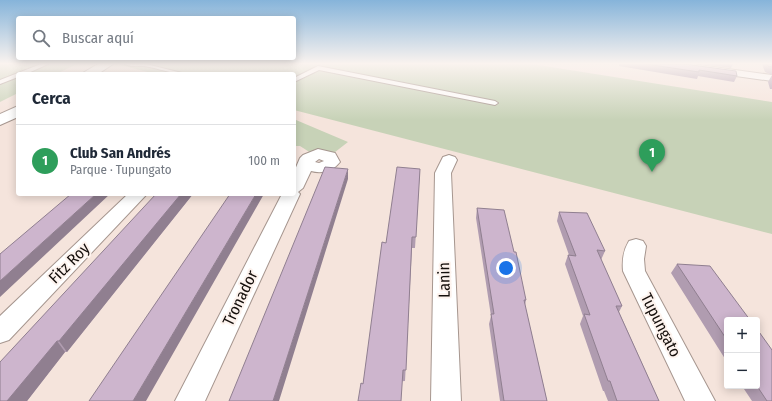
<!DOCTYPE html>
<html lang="es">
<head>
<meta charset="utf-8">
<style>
	:root { --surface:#fff; --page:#f6f6f7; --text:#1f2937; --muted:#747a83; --line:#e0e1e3; --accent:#1a73e8 }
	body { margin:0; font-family:"Fira Sans Condensed",sans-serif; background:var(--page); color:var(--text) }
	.controls { position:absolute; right:12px; bottom:12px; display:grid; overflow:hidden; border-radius:4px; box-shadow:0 2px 10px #0003 }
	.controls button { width:36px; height:36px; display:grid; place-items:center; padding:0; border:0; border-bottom:1px solid var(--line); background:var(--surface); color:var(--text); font:20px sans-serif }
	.you { position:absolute; left:506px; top:268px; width:14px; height:14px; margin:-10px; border:3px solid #fff; border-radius:50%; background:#1a73e8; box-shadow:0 0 0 6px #1a73e833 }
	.badge { display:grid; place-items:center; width:26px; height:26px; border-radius:50%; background:var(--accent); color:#fff; font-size:13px; font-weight:700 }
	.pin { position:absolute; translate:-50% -33px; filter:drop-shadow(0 1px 2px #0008) }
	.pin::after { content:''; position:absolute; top:21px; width:14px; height:12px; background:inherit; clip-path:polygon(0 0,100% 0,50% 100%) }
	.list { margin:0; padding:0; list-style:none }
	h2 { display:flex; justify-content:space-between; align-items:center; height:52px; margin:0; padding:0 16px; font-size:17px }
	h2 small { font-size:13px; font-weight:400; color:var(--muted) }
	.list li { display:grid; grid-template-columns:26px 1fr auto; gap:12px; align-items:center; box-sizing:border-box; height:72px; padding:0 16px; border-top:1px solid var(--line) }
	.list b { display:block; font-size:15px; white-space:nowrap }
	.list p { margin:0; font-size:13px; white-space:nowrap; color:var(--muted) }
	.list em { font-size:13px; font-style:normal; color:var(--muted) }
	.icon { flex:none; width:22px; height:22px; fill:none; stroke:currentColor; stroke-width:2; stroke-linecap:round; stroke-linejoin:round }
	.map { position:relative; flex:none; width:772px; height:401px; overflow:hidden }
	.search { position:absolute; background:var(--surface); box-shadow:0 2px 10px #0003; left:16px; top:16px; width:280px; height:44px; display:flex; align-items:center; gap:10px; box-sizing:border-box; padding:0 14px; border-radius:4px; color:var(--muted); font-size:15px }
	.panel { position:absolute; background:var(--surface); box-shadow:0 2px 10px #0003; left:16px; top:72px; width:280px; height:124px; border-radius:4px }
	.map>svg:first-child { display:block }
	.green { fill:#c7d2b7 }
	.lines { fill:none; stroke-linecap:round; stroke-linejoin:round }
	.lane-casing { stroke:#a6968f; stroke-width:2 }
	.street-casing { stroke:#a6968f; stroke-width:2 }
	.secondary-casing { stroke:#a6968f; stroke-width:2 }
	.lane { fill:#fff; fill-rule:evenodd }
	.street { fill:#fff; fill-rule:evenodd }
	.secondary { fill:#fff; fill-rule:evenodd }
	.wall { fill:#b09cb0 }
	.shaded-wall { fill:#907f90 }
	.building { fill:#cdb5cd; stroke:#907f90 }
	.labels { text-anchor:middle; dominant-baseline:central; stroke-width:4; stroke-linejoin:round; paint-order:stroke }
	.near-street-label { font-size:16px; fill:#150f0c; stroke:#fdf3ee }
</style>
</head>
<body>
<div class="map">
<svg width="772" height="401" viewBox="0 0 772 401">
	<rect width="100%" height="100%" fill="#f5e4dc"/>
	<!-- green -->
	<path class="green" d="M0 64H77L56 74H18V93L0 102Z
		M123 64H532L772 102V234L294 110V74H155L121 65Z
		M294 119 296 120 348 142 330 156 314 155 300 146H294Z"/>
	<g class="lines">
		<!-- lane casing -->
		<g class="lane-casing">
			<path id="lane" d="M41 64H48L26 74H18V77L0 84V80Z
				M125 64H146L186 74C171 74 158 68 144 66 138 66 131 67 125 64Z
				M318 66 495 101 498 103 495 105 319 70 294 82V78Z"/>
		</g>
		<!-- street casing -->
		<g class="street-casing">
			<path id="street" d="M667 64H692L772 75V81L672 67Z
				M318 149 335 153 340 162C333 171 322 174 311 171L303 188 298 192 300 194 205 401H175L282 194H294V172L300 158 303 155ZM319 159 324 161 319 163 315 162Z
				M449 155 455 157 457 160 451 173 461 401H431L435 173 443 157Z
				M128 194H147L9 340 0 343V316Z
				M636 239 643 241 646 246 644 259 645 271 715 401H685L623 271C622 260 623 251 629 241Z"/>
		</g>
		<!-- secondary casing -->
		<g class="secondary-casing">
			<path id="secondary" d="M98 64H113L98 74H81Z
				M18 106V117L0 125V114Z"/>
		</g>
		<!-- lane -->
		<use href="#lane" class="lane"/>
		<!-- street -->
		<use href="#street" class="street"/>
		<!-- secondary -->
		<use href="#secondary" class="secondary"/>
	</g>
	<!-- wall -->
	<path class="wall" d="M619 64H685L737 76 734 82 698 76 697 79 619 66Z
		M701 64H733L731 68Z
		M762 64H772V75L765 72Z
		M772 75V89H770L768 82Z
		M420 169 415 248H412L405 381 363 384 386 243Z
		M156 194H193L67 352H65L27 401H0Z
		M477 208 514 252 526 300 525 305 547 401H500L489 324 491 316 476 218Z
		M559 212 605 251 601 260 622 306 619 312 659 401H608L604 391H603L580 324 583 316 565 264 568 255H569L557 221Z
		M677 264 727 320V362L671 273Z
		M742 386H757L772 401H752Z"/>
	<!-- shaded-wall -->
	<path class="shaded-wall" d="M348 169V179L279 401H273Z
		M96 194H110L0 297V281Z
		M181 194H193L67 352 59 341Z
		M256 194H264L146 401H133Z
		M57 341 65 352 27 401H7Z"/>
	<!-- building -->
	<path class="building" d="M646 64H685L736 71 737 76 699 70V72Z
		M767 64H772V67L768 66Z
		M325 167 348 169 273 401H229Z
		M397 167 420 169 416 237H412L406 370H403L401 401H358L361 383 363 384 382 242 386 243Z
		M71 194H96L0 281V254Z
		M156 194H181L59 341H57L7 401H0V362Z
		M230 194H256L133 401H89Z
		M477 208 504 210 514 252H516L526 300H524L547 401H504L491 314H494Z
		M559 212 587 213 605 251 597 250 622 306H616L659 401H617L610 381H608L584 314 590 315 568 255 576 256Z
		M677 264 710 266 750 320H727V340Z
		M757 329 772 350V401H767L757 386Z"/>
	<!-- sky -->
	<linearGradient id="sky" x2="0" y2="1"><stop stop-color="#86b4da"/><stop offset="0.53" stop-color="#faf3ef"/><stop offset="1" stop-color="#faf3ef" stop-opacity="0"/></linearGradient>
	<rect width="772" height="120" fill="url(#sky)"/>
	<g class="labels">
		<!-- near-street labels -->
		<g class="near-street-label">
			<text transform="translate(69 263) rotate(-45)">Fitz Roy</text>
			<text transform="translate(444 280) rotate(-91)">Lanin</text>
			<text transform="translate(240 298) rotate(-64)">Tronador</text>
			<text transform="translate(661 325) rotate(63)">Tupungato</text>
		</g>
	</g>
</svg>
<div class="controls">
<button>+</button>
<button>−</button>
</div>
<div class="you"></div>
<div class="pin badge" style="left:652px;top:172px;background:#2e9e5b">1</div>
<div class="search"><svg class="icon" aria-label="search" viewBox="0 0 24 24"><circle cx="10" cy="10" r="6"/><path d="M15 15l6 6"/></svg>Buscar aquí</div>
<section class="panel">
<h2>Cerca<small></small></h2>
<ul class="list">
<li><span class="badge" style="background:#2e9e5b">1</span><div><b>Club San Andrés</b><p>Parque · Tupungato</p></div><em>100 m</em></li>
</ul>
</section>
</div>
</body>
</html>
